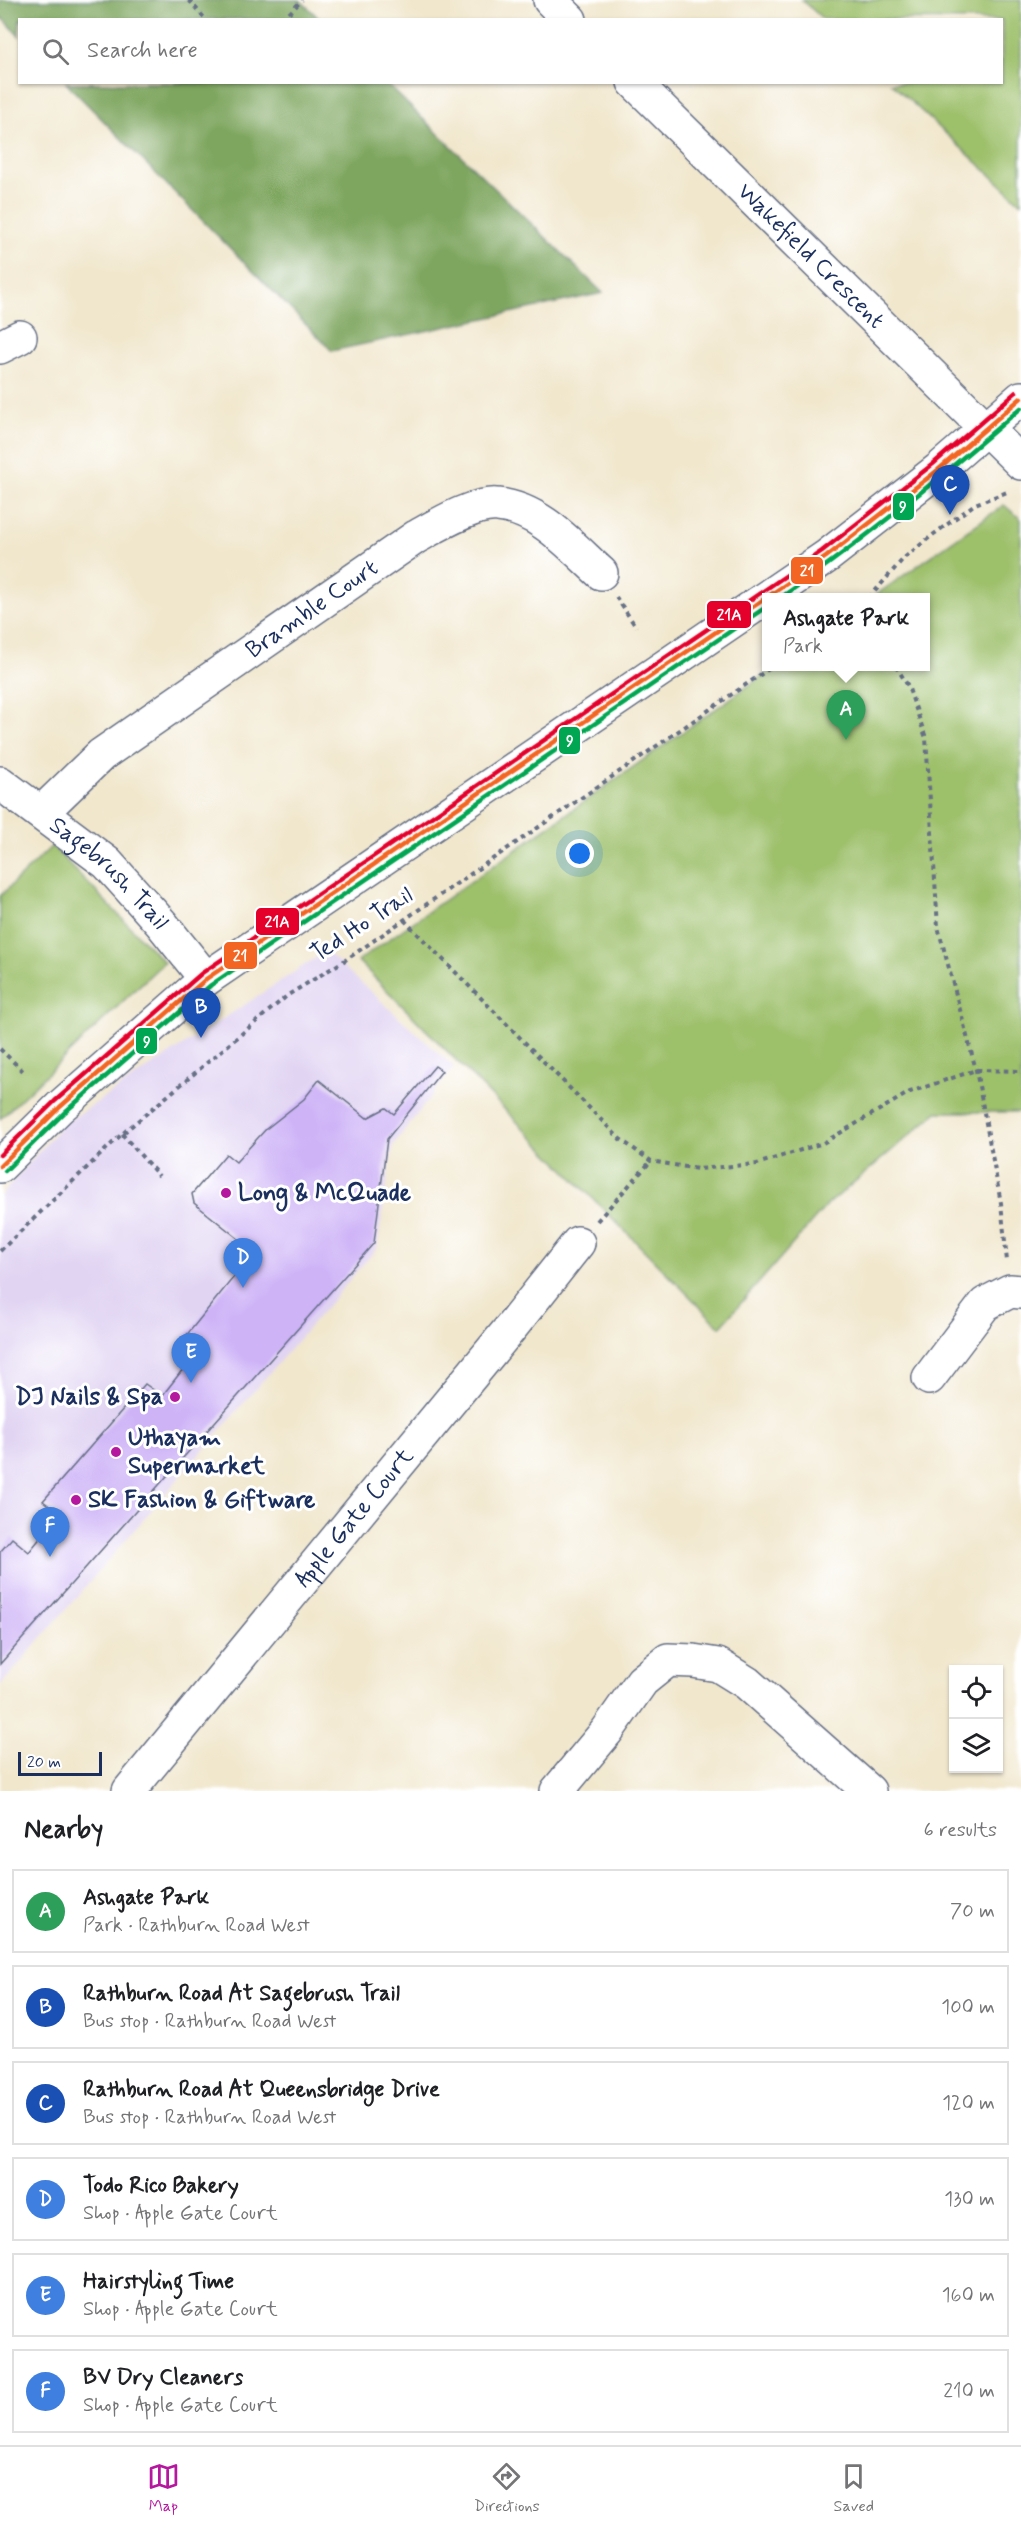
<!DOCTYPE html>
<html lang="en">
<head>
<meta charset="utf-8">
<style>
	:root { --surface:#fff; --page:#f2f2f2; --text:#202124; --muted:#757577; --line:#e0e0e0; --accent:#b5179e }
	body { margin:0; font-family:Mynerve,sans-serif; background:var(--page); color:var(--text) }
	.controls { position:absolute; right:18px; bottom:18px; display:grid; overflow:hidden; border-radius:0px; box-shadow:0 2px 4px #0004 }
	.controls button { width:54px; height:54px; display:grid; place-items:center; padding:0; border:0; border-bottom:2px solid var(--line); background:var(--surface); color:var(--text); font:30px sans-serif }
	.scale { position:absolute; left:18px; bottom:15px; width:84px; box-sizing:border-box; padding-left:6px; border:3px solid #1b2f5e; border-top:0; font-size:16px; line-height:21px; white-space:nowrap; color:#1b2f5e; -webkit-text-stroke:4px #fff; paint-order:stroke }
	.you { position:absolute; left:580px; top:854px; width:21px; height:21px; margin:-15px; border:4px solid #fff; border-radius:50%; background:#1a73e8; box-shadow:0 0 0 9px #1a73e833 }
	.badge { display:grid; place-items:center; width:39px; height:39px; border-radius:50%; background:var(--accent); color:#fff; font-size:20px; font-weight:700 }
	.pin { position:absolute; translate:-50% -50px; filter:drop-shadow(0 2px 3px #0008) }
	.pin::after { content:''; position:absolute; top:32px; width:21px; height:18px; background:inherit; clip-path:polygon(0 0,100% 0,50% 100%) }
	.popup { position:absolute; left:762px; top:593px; width:168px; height:78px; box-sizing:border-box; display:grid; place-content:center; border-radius:0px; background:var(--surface); filter:drop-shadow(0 2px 4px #0005); font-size:20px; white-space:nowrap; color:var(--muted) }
	.popup b { font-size:22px; color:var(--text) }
	.popup::after { content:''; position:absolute; left:50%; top:100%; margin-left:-12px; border:12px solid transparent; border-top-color:var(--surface) }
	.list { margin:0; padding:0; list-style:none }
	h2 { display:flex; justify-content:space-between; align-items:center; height:78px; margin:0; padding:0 24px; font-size:26px }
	h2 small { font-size:20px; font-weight:400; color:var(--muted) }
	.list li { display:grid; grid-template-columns:39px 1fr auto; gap:18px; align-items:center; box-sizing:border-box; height:84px; margin:0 12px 12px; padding:0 12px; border:2px solid var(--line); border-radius:0px }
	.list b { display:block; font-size:22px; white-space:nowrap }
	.list p { margin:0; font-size:20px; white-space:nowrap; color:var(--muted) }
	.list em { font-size:20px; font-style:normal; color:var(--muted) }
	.icon { flex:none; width:33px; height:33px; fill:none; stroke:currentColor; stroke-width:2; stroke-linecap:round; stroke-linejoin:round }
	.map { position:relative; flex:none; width:1021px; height:1791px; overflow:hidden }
	.search { position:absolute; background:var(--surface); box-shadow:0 2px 4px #0004; left:18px; right:18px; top:18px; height:66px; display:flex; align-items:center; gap:15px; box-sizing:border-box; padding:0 21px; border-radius:0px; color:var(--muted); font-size:22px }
	.sheet { height:654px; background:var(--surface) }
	nav { display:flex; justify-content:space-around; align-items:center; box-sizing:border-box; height:84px; border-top:2px solid var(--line); background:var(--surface); font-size:16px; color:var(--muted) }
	nav a { display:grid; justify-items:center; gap:3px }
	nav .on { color:var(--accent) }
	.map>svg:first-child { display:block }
	.built { fill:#e1d4f3 }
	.green { fill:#9dc06a; stroke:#5c7864; stroke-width:1.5 }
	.forest { fill:#7ea65e; stroke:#4c6a5e; stroke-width:1.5 }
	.building { fill:#ceb3f7 }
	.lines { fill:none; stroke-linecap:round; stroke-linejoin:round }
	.minor-casing { stroke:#666f85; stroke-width:36 }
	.path { stroke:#666f85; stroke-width:4; stroke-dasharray:4.5 4.5; stroke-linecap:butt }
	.minor { stroke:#fff; stroke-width:33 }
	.bus-1-casing { stroke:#fff; stroke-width:9 }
	.bus-2-casing { stroke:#fff; stroke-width:9 }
	.bus-3-casing { stroke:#fff; stroke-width:9 }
	.bus-1 { stroke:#f26522; stroke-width:4.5 }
	.bus-2 { stroke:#00a651; stroke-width:4.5 }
	.bus-3 { stroke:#e4002b; stroke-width:4.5 }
	.poi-dot { fill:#b5179e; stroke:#fff; stroke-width:2 }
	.labels { text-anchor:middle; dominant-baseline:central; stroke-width:6; stroke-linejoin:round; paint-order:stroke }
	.street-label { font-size:24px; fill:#1b2f5e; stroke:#fff }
	.poi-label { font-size:24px; font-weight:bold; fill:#1b2f5e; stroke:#fff; text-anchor:start }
	.line-badge { stroke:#fff; stroke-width:2 }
	.badge-label { font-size:16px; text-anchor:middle; font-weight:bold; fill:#fff }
</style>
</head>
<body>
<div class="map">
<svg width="1021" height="1791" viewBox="0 0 1021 1791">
	<rect width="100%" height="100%" fill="#fff"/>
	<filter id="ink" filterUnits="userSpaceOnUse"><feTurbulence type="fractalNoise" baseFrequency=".0167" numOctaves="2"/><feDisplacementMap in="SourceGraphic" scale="12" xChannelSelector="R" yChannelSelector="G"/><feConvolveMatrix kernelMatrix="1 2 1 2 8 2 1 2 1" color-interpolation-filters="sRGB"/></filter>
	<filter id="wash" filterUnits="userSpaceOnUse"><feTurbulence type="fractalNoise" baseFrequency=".008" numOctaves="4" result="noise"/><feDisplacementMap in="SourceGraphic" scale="24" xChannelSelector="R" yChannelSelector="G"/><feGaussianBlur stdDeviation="1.35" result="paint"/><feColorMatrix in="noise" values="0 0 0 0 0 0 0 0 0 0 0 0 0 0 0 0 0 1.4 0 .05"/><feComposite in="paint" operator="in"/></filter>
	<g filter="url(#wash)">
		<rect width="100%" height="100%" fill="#f1e7cd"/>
		<!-- built -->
		<path class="built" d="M326 951 454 1067 393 1145 377 1248 0 1686V1197L61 1126Z"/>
		<!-- green -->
		<path class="green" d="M802 0H1021V203L891 83 1002 82V20L823 19Z
			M1004 505 1021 519V1112H937L825 1207 720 1327 358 961 775 667 926 666V598L873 597Z
			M52 846 164 962 0 1119V896Z"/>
		<!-- forest -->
		<path class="forest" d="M0 0H300L320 19 20 20 19 36 0 16Z
			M66 83H386L603 293 332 351Z"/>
		<g id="blocks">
			<!-- building -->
			<path class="building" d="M435 1066 442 1071 387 1139 374 1243 0 1664V1552L12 1538 29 1552 60 1514 43 1501 145 1384 162 1396 191 1359 177 1347 241 1268 246 1273 260 1256 194 1203 192 1194 226 1154 236 1162 266 1129 304 1099 319 1080 367 1118 386 1108 394 1114Z"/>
		</g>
	</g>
	<g filter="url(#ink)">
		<use href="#blocks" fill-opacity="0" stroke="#666f85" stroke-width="1.5"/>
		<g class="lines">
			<!-- minor casing -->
			<g class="minor-casing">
				<g id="minor">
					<path d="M550 0 570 20"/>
					<path id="s1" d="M634 82 1021 463"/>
					<path d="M0 347 20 337"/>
					<path id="s2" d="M0 783 107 863 161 923 206 979"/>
					<path id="s3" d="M41 813 101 755 416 537C436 526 475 502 498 505 540 509 571 546 601 573"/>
					<path d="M0 1166 60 1107 206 979 826 557 938 470 1021 398"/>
					<path d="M929 1378 985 1304 1010 1291 1021 1292"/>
					<path id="s4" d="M129 1791 513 1325 578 1243"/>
					<path d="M557 1791 607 1731 642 1681 668 1660 693 1661 718 1665 747 1683 869 1791"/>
				</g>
			</g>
			<!-- path -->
			<path class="path" d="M189 0 206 20
				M283 20 302 0
				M616 597 636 627
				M869 598 904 558 934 534 975 504 1010 491
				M896 666 908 686 926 738 938 927 976 1070 1001 1203 1007 1261
				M404 920 620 1139 651 1161 698 1169 757 1164 823 1143 910 1092 976 1070 1021 1071
				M0 1049 23 1071
				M122 1134 159 1176
				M597 1221 651 1161
				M0 1251 122 1134 288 995 347 959 773 666"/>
			<!-- minor -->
			<use href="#minor" class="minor"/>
			<!-- bus-1 casing -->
			<g class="bus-1-casing">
				<path id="bus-1" d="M0 1166 60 1107 206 979 826 557 938 470 1021 398"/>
			</g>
			<!-- bus-2 casing -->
			<g class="bus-2-casing">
				<path id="bus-2" d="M780 598C865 540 944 475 1021 408
					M5 1171 65 1112 211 985 766 607"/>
			</g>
			<!-- bus-3 casing -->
			<g class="bus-3-casing">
				<path id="bus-3" d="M0 1155 55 1101 202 973 822 551 933 464 1016 392"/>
			</g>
			<!-- bus-1 -->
			<use href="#bus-1" class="bus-1"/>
			<!-- bus-2 -->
			<use href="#bus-2" class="bus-2"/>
			<!-- bus-3 -->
			<use href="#bus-3" class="bus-3"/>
		</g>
	</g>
	<!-- markers -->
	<g class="poi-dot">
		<circle cx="226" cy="1193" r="6"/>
		<circle cx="175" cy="1397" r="6"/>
		<circle cx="116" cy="1452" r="6"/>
		<circle cx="76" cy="1500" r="6"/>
	</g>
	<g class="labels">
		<!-- street labels -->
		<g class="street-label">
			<text stroke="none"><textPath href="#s1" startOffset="248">Wakefield Crescent</textPath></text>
			<text stroke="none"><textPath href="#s3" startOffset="340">Bramble Court</textPath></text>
			<text stroke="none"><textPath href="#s2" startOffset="142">Sagebrush Trail</textPath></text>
			<text transform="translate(362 925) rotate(-33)">Ted Ho Trail</text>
			<text stroke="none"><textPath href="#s4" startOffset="354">Apple Gate Court</textPath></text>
		</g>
		<!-- poi labels -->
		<g class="poi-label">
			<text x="238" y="1193">Long &amp; McQuade</text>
			<text x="163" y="1397" text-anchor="end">DJ Nails &amp; Spa</text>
			<text x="128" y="1438">Uthayam<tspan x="128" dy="28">Supermarket</tspan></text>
			<text x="88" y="1500">SK Fashion &amp; Giftware</text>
		</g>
	</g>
	<g class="line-badge">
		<rect x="892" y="492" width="23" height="29" rx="6" fill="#00a651"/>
		<rect x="790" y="556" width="34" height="29" rx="6" fill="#f26522"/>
		<rect x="706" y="600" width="46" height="29" rx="6" fill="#e4002b"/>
		<rect x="558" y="726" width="23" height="29" rx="6" fill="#00a651"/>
		<rect x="255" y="907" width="45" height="29" rx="6" fill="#e4002b"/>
		<rect x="223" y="941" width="35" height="29" rx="6" fill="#f26522"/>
		<rect x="135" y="1027" width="23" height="28" rx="6" fill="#00a651"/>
	</g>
	<g class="badge-label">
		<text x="903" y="512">9</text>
		<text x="807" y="576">21</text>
		<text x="729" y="620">21A</text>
		<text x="570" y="746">9</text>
		<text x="277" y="927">21A</text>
		<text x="240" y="961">21</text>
		<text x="147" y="1047">9</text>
	</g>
</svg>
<div class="controls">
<button><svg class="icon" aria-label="locate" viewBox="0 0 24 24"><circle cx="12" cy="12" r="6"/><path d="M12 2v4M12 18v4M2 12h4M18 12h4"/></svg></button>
<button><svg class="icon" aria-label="layers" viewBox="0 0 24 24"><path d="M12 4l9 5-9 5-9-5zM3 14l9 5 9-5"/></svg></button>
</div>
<div class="scale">20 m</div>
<div class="you"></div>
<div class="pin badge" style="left:846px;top:740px;background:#2e9e5b">A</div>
<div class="popup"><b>Ashgate Park</b>Park</div>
<div class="pin badge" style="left:201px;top:1038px;background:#1a4fb4">B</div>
<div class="pin badge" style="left:950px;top:515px;background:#1a4fb4">C</div>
<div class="pin badge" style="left:243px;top:1288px;background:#3f7fe0">D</div>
<div class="pin badge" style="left:191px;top:1383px;background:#3f7fe0">E</div>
<div class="pin badge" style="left:50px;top:1557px;background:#3f7fe0">F</div>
<div class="search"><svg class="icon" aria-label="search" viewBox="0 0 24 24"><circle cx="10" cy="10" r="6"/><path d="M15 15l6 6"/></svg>Search here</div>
</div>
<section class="sheet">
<h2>Nearby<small>6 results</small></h2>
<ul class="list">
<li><span class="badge" style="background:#2e9e5b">A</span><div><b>Ashgate Park</b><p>Park · Rathburn Road West</p></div><em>70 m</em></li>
<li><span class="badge" style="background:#1a4fb4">B</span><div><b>Rathburn Road At Sagebrush Trail</b><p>Bus stop · Rathburn Road West</p></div><em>100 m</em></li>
<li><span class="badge" style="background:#1a4fb4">C</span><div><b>Rathburn Road At Queensbridge Drive</b><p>Bus stop · Rathburn Road West</p></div><em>120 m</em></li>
<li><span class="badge" style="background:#3f7fe0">D</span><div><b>Todo Rico Bakery</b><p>Shop · Apple Gate Court</p></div><em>130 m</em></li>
<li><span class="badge" style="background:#3f7fe0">E</span><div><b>Hairstyling Time</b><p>Shop · Apple Gate Court</p></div><em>160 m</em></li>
<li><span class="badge" style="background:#3f7fe0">F</span><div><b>BV Dry Cleaners</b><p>Shop · Apple Gate Court</p></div><em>210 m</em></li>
</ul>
</section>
<nav>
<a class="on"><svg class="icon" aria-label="map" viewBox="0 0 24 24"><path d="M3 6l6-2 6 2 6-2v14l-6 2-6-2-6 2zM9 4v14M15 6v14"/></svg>Map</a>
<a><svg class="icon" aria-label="directions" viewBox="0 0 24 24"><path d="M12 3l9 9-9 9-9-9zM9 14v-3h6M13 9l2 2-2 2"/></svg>Directions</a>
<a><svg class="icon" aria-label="saved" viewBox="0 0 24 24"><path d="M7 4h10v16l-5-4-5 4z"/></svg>Saved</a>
</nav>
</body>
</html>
